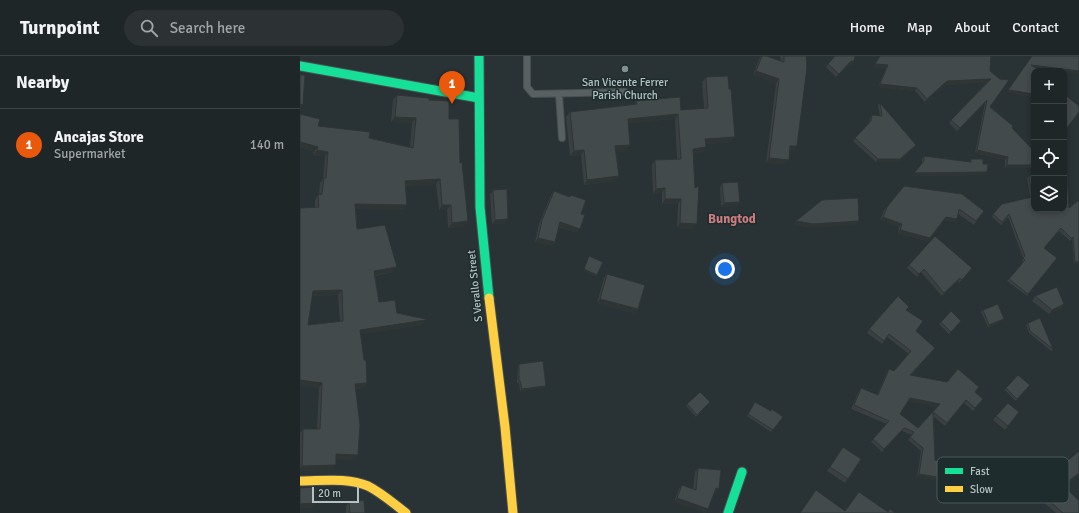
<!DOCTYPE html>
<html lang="en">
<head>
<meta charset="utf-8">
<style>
	:root { --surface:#1f2627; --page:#2c3233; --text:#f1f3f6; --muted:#a1a5a7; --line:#3c4344; --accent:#ea580c }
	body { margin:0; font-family:Signika,sans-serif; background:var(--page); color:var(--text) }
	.controls { position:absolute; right:12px; top:12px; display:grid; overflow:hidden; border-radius:8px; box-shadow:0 2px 6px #0003 }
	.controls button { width:36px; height:36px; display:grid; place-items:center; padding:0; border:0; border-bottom:1px solid var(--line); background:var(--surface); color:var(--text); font:20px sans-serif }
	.scale { position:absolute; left:12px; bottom:10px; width:47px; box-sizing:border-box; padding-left:4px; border:2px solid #b4c2c4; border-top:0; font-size:11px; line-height:14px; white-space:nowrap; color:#b4c2c4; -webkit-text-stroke:3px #1e2c2e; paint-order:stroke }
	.you { position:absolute; left:425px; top:213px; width:14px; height:14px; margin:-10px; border:3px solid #fff; border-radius:50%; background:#1a73e8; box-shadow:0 0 0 6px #1a73e833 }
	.badge { display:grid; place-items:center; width:26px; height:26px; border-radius:50%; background:var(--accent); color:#fff; font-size:13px; font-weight:700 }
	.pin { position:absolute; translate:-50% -33px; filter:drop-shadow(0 1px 2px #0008) }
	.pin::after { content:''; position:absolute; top:21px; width:14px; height:12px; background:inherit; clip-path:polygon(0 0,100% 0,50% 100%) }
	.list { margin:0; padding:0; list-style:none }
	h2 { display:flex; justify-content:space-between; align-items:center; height:52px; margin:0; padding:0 16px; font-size:17px }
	h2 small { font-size:13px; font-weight:400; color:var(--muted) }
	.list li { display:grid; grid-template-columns:26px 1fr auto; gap:12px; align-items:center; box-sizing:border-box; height:72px; padding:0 16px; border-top:1px solid var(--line) }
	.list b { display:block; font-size:15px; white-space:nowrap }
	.list p { margin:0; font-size:13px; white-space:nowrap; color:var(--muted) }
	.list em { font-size:13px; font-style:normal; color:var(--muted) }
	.icon { flex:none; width:22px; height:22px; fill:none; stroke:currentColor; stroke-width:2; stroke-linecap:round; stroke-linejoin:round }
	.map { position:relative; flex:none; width:779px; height:457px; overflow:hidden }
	header { display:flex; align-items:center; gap:24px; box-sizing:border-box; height:56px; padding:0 20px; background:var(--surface); border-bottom:1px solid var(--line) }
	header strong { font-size:19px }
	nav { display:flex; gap:22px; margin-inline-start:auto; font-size:14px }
	.search { width:280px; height:36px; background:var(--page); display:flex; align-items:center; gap:10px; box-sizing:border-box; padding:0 14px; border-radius:22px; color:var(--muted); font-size:15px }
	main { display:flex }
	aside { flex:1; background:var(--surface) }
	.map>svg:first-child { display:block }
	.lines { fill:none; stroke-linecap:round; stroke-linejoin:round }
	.lane-casing { stroke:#474e4f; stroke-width:8 }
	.fast-casing { stroke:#474e4f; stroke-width:11 }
	.slow-casing { stroke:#474e4f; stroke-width:11 }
	.lane { stroke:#596062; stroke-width:6 }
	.fast { stroke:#16e098; stroke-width:9 }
	.slow { stroke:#ffcf43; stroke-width:9 }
	.wall { fill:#3a4041; fill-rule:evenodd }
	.shaded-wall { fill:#2f3435 }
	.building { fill:#434a4c; stroke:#2f3435; fill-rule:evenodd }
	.poi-dot { fill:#839092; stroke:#1e2c2e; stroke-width:1.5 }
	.labels { text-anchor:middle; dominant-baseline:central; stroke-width:3; stroke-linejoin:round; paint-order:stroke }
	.poi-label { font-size:11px; fill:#b4c2c4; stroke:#1e2c2e }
	.street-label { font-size:11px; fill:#b4c2c4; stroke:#1e2c2e }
	.quarter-label { font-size:13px; font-weight:bold; fill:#cc7c7e; stroke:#1e2c2e }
	.key { fill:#1e2c2e; stroke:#4b595b; stroke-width:1 }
	.key-label { font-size:11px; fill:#b4c2c4 }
</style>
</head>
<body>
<header>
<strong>Turnpoint</strong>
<div class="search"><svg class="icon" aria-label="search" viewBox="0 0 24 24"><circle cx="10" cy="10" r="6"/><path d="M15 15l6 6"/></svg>Search here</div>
<nav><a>Home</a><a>Map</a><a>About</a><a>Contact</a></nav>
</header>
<main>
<aside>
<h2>Nearby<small></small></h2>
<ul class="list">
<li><span class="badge">1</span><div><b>Ancajas Store</b><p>Supermarket</p></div><em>140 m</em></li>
</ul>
</aside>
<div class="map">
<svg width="779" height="457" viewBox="0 0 779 457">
	<rect width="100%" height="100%" fill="#293234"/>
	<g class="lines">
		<!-- lane casing -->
		<g class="lane-casing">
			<path id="lane" d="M227 0V31L233 38 325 36
				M259 38 262 82"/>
		</g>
		<!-- fast casing -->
		<g class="fast-casing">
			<path id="fast" d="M179 0 180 151 189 242
				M0 10 179 42
				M428 457 442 416"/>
		</g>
		<!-- slow casing -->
		<g class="slow-casing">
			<path id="slow" d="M189 242 205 371 213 457
				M0 425C22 425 47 421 68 430 82 437 94 448 106 457"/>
		</g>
		<!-- lane -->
		<use href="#lane" class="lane"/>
		<!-- fast -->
		<use href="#fast" class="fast"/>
		<!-- slow -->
		<use href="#slow" class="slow"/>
	</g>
	<!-- wall -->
	<path class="wall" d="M461 0H466L481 5 480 0H506L497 90 494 95 489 94 486 108 466 107 476 28 453 19 459 3Z
		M580 0 690 15V51L712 72 733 94 734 93V112H705V104L675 97 685 47 657 75 649 67 651 64 687 26 645 29 625 46 615 35 578 31 586 12 573 11Z
		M554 5 552 9H548L536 21 526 11 528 8Z
		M406 21 431 86 406 88 403 96 393 97V173L377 172 378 148H362V137L353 138 352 109 355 104 377 103 375 63 328 67 330 89 327 94 316 95 319 120 315 125 284 129 281 99 270 100 266 61 270 56 335 48 336 45 381 54 404 52 402 26Z
		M97 39 129 44 149 63 160 107 165 170 148 172 147 154H139L136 128 105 130 107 149 104 154 56 153 57 173 93 216 75 220 79 246 97 257 122 269 61 278 67 327 64 332 56 333 58 399 54 404 36 403 33 414 0 415V377L3 373H17L19 332 0 330 15 151V144L18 139H19L20 127 23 123 25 101 13 99 18 70 69 82 110 91 112 67 91 66 93 44ZM38 239 40 265 8 269 12 240Z
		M580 47 616 89 614 92 598 106H576L553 85 569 67 570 62 572 59 580 60 578 49Z
		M624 100 669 106 671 103 683 108 685 119 612 120 622 107V103Z
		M729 120 769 152 779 144V208H774L772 183 770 185 759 175 744 192 757 202 727 240 707 225 723 206 722 205 723 202 708 161 701 169 692 161 693 158 730 141 727 122Z
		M422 127 440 146 437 150 421 151 420 131Z
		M604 130 684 155 674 169 658 158 655 166 644 165 628 185 598 178 599 171 580 164 584 154Z
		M193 134 205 168H192L190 138Z
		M254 135 269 141 271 139 281 158 277 177 258 171 255 186 252 190 235 186 239 168 251 139Z
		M609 209 670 215 659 227 658 225 642 240 621 216 617 221 607 212Z
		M307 218 338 253 335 258 297 247 304 222Z
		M735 240 764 248 761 253 749 258 732 245Z
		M607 254 616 275 635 292 611 319 675 336 680 346 673 355 664 347 645 370 634 361 635 404 637 421 634 424 617 421 621 395 608 384 612 379 602 375 582 396 571 386 587 368 551 353 559 335 561 332 577 339 587 316 589 313 594 315 609 298 587 281 582 288 567 277 569 273ZM608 345 637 351 618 372 600 358Z
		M683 254 704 263 703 265 688 271 681 256Z
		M661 265 649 278 639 268 641 266Z
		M728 267 753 293 751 295 729 277 726 269Z
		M219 308 245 332 220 335 219 327H217L218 310Z
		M730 329 716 345 705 334 706 332Z
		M455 346 471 355 483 361 471 376 447 360Z
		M387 348H408L396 361 386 350Z
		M696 360H716L705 374 693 364Z
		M543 391 561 403 545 427 527 415Z
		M760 411 779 419 768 428 757 415Z
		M398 412 419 433 416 437H414L408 453 405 457 374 446 379 433 382 429 393 433 395 416Z
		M745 441 779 457H756L742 445Z
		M49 446 65 457H46V450Z"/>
	<!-- shaded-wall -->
	<path class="shaded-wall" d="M551 5H554L552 9H548L536 21 539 18Z
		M575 8 588 9 586 12 573 11Z
		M731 9 779 15V18L764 16V15H756L729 12Z
		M456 15 479 23 476 28 453 19Z
		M691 23 688 26 645 29 625 46 627 43 647 25Z
		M580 28 617 32 615 35 578 31Z
		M708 34 734 38V42L706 37Z
		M687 44 685 47 657 75 660 72Z
		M0 48 3 49 0 53Z
		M378 58 375 63 324 68 328 63Z
		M95 61 116 62 112 67 91 66Z
		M435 81 431 86 401 88 405 83Z
		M0 86 18 91 14 96 0 92Z
		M330 89 327 94 312 95 315 90Z
		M616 89 614 92 598 106H576L578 103Z
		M490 90H497L494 95 487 94Z
		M406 91 403 96 389 98 393 93Z
		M17 94 28 96 25 101 13 99Z
		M284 94 281 99 270 100 274 95Z
		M677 94 708 101 705 104 675 97Z
		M469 102 489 104 486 108 466 107Z
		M707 109H734V112H705Z
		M687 116 685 119 612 120 614 117Z
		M319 120 315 125 284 129 287 124Z
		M140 123 136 128 101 130 105 125Z
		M365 132 362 137 353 138 356 133Z
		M365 143H381L378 148H362Z
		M440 146 437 150 421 151 424 147Z
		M55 148 107 149 104 154 52 153Z
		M142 149H151L147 154H139Z
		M583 161 602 168 599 171 580 164Z
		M646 161 657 163 655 166 644 165 628 185 598 178 600 174Z
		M208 163 205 168H192L195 164Z
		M168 165 165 170 148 172 152 167Z
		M496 165H559L556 169 510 172 493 169Z
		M260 166 280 173 277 177 257 170Z
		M380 167 397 168 393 173 377 172Z
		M238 182 255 186 252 190 235 186Z
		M775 206H779V208H774Z
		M97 211 93 216 71 220 74 215Z
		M284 213 297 219 296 221 282 215Z
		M660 222 658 225 642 240 644 237Z
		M42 234 38 239 9 240 13 235Z
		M300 243 338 253 335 258 297 247Z
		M764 248 761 253 749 258 752 254Z
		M704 263 703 265 688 271 689 269Z
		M126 264 122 269 57 279 60 274Z
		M0 324 22 327 19 332 0 330Z
		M67 327 64 332 52 333 55 328Z
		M246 330 245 332 220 335 222 333Z
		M610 342 640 348 637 352 608 345Z
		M604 372 602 375 582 396 584 393Z
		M36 398 58 399 54 404 33 403Z
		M36 409 33 414 0 415V413L2 410Z
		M779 417V419L768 428 770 424Z
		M619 418 637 421 634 424 617 421Z
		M416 432 419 433 416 437 413 436Z
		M377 442 408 453 405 457H404L374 446Z
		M15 447 12 452H0V448Z"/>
	<!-- building -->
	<path class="building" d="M462 0H466L484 6V0H506L507 11 497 90H490L489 104 469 102 479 23 456 15Z
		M535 0H555L554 5H551L539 18 528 8Z
		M580 0H691L690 15 700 23 709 24 690 51 713 70 712 72 733 94 734 93V109H707L708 101 677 94 687 44 660 72 651 64 691 23 647 25 627 43 617 32 580 28 588 9 575 8Z
		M732 0H779V15L731 9 741 15H734V38L708 34Z
		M0 19H5L3 49 0 48Z
		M428 20 429 33H431L435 81 405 83 406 91 393 93 395 132 399 130 397 168 380 167 381 143H365V132L356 133 355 104 381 103 378 58 328 63 330 89 315 90 319 120 287 124 284 94 274 95 270 56 337 48 336 45 380 41 381 54 408 52 406 21Z
		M764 38 779 50V56L764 76Z
		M97 39 129 42V44L149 45V63H159L160 107 162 106 168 165 152 167 151 149H142L140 123 105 125 107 149 55 148 57 173 85 169 97 211 74 215 79 246 95 244 97 257 126 263V264L60 274 64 304H66L67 327 55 328 60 369 58 399 36 398V409L2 410 3 373H20L22 327 0 324V152L19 151 18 139 22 138 24 122H26L28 96 17 94 18 91 0 86V58L20 63 18 70 70 76 69 82 113 92 116 62 95 61ZM42 234 43 265 8 269 13 235Z
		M580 47 616 89 600 103H578L555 82 571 65 572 59 582 60Z
		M624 100 671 106V103H683V108H688L687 116 614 117 624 105Z
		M764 118H767L769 152 779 144V206H775L773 181 772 183 761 172 744 192 757 202 728 238 709 223 725 204 723 202 725 200 709 158 702 166 693 158 702 148 732 141 729 120H734V153H764Z
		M438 126 440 146 424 147 422 127Z
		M604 130 662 138 684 155 676 165 659 153 657 163 646 161 630 182 600 174 602 168 583 161 587 151Z
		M207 133 208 163 195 164 193 134Z
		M254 135 270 141 271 139 286 144 281 158 285 159 280 173 260 166 255 186 238 182 242 164Z
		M558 142 559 165 513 168 496 165 522 144Z
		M635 180 672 212 662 224 660 222 644 237 624 213 619 218 609 209Z
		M289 200 303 206 297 219 284 213Z
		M307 218 345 229 338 253 300 243Z
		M757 231 764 248 752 254 735 240Z
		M598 240 609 251 606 254 623 265 616 275 635 292 610 319 647 326 658 313 679 331 675 336 683 343 675 352 666 344 647 367 633 356 635 404 639 405 637 421 619 418 623 392 610 381 614 376 604 372 584 393 573 383 589 365 554 349 561 332 578 339 589 313 594 315 611 295 589 278 584 285 569 273ZM610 342 640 348 618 372 600 358Z
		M698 248 704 263 689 269 683 254Z
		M651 255 661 265 651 276 641 266Z
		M740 262 753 293 730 275 728 267Z
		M243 305 246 330 222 333 220 325H219V308Z
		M718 319 730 329 717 343 706 332Z
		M400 336 410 346 397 359 387 348Z
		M455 346 471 355 472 353 483 361 473 374 448 358Z
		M708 347 719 356 708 370 696 360Z
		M543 391 561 403 548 423 530 411Z
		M779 395V417L770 424 760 411Z
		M398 412 421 414 419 433 416 432 408 453 377 442 382 429 396 434Z
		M759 425 779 445V457H763L745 441Z
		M14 431 15 447 0 448V432Z
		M516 434 545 455 559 436 588 456 590 453 595 457H500Z
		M64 444 65 457H50L49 446Z"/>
	<!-- markers -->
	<circle class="poi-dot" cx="325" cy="13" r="4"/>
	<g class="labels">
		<!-- poi labels -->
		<g class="poi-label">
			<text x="325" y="26">San Vicente Ferrer<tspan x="325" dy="13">Parish Church</tspan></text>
		</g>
		<!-- street labels -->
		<g class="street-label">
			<text transform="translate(175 230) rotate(-96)">S Verallo Street</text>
		</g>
		<!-- quarter labels -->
		<g class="quarter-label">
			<text x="432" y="163">Bungtod</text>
		</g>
	</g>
	<!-- legend -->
	<rect x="637" y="401" width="132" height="46" rx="6" class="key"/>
	<rect x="645" y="412" width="18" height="6" fill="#16e098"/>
	<rect x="645" y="430" width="18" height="6" fill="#ffcf43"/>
	<g class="key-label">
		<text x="670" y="419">Fast</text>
		<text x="670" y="437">Slow</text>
	</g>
</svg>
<div class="controls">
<button>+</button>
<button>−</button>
<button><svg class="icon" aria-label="locate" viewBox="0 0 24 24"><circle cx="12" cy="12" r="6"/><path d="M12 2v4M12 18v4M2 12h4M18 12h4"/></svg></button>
<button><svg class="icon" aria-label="layers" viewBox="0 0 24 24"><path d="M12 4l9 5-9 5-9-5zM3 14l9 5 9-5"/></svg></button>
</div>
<div class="scale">20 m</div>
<div class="you"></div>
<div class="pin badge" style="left:152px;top:48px">1</div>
</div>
</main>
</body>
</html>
